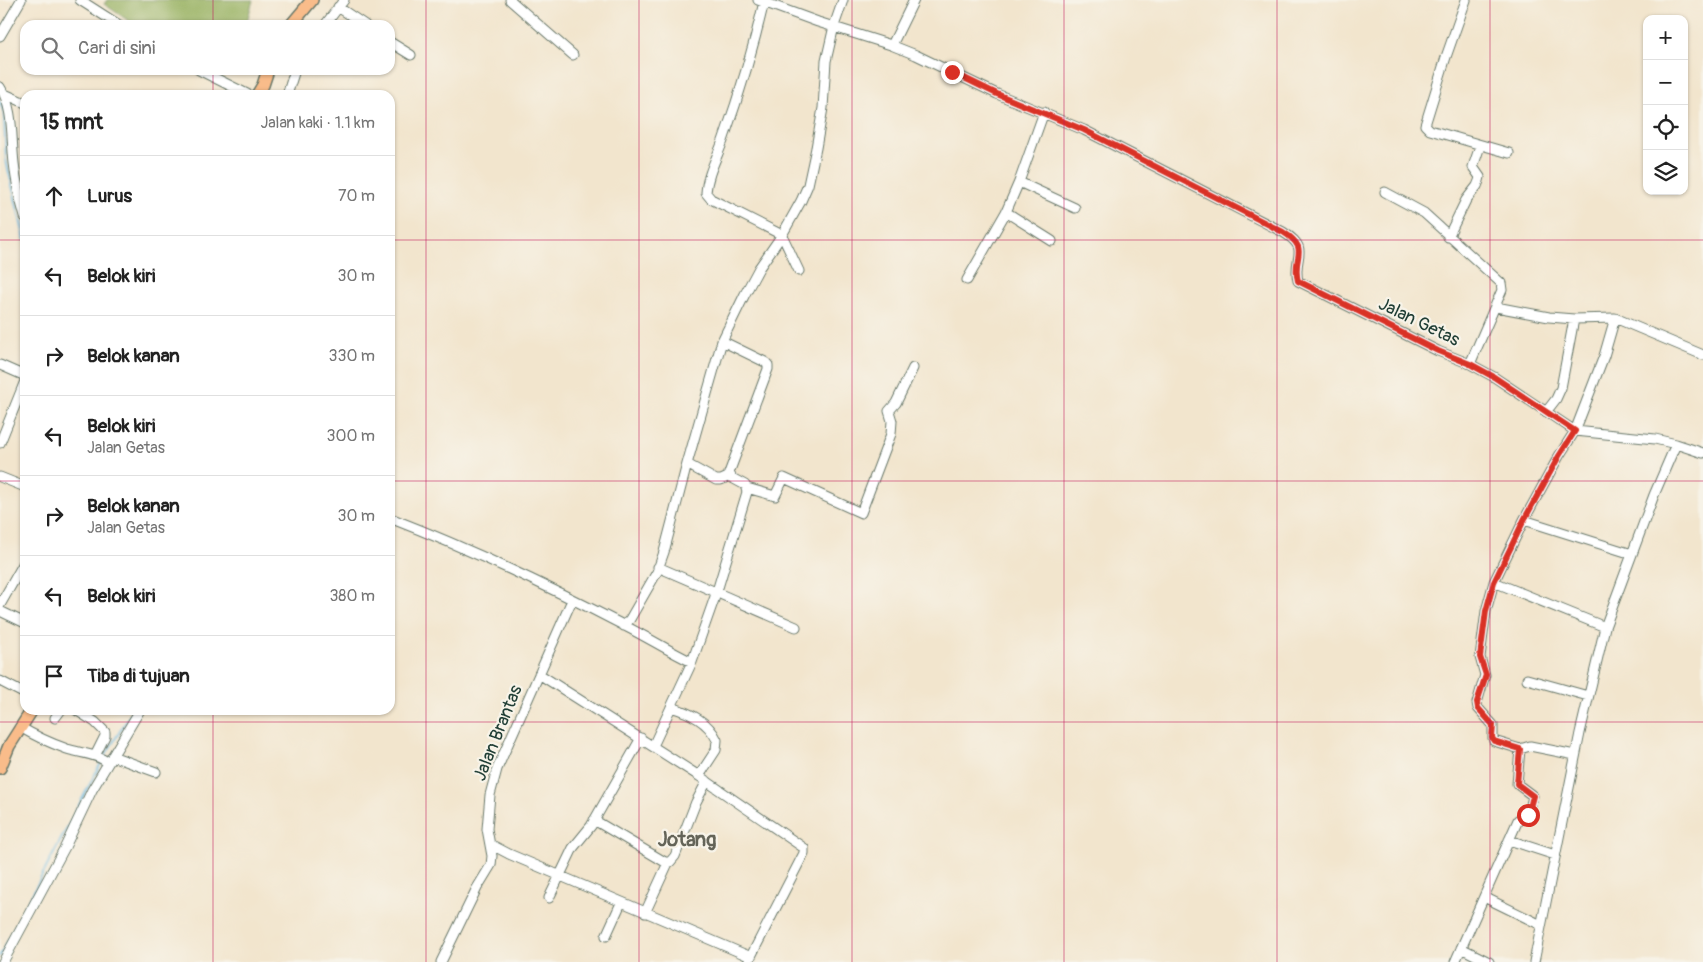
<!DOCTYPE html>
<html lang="id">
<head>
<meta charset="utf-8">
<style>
	:root { --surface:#fff; --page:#f2f2f2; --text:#222; --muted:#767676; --line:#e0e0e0 }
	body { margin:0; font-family:Pangolin,sans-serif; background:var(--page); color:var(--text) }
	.controls { position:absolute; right:15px; top:15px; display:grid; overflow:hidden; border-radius:10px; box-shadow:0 1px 4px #0004 }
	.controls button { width:45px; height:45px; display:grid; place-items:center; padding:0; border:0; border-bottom:1px solid var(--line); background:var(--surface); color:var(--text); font:25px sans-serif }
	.stop { position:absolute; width:15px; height:15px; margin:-11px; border:4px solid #d93025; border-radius:50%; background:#fff }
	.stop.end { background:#d93025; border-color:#fff; box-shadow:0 1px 5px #0008 }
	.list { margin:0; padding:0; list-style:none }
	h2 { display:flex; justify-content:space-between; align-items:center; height:65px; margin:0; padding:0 20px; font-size:21px }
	h2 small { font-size:16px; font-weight:400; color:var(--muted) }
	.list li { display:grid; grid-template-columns:32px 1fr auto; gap:15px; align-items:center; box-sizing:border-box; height:80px; padding:0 20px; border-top:1px solid var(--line) }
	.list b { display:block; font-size:19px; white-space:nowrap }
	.list p { margin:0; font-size:16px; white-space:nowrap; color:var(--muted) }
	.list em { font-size:16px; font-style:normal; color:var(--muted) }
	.icon { flex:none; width:28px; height:28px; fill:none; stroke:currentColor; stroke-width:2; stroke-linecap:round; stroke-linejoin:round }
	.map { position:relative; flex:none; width:1703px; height:962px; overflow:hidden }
	.search { position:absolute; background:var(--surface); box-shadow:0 1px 4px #0004; left:20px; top:20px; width:375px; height:55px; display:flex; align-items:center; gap:12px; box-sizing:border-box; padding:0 18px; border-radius:15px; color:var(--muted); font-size:19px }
	.panel { position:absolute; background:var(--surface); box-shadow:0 1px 4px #0004; left:20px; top:90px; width:375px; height:625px; border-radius:15px }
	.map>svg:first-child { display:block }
	.forest { fill:#99b263; stroke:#5c784c }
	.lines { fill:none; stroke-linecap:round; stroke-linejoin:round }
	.stream { stroke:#66b9e2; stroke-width:2 }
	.minor-casing { stroke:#69786a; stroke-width:11 }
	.major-casing { stroke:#69786a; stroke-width:14 }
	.minor { stroke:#fff; stroke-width:9 }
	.major { stroke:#f9bc8a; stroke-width:11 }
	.route { stroke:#d93025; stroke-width:6 }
	.grid { fill:none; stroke:#c2185b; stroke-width:1; stroke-opacity:0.55 }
	.labels { text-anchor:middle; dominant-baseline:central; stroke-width:4.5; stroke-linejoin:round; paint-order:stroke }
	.street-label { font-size:18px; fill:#1f3d34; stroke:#f7f3e8 }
	.quarter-label { font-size:20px; font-weight:bold; fill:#646458; stroke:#f7f3e8 }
</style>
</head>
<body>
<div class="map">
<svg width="1703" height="962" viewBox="0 0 1703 962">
	<rect width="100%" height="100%" fill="#f7f3e8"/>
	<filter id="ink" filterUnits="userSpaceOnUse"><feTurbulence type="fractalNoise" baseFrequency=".02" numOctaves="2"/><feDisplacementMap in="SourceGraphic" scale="10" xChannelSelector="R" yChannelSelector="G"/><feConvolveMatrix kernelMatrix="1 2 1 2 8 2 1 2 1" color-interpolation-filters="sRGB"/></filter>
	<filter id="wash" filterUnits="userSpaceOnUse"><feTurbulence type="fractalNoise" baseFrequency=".0096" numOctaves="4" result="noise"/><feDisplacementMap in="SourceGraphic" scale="20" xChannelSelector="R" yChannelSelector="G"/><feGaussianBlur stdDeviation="1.12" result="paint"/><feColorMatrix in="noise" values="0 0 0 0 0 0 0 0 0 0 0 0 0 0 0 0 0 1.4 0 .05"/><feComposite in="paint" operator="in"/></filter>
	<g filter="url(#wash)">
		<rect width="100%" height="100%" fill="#f2e5cd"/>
		<!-- forest -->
		<path class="forest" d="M107 0H253L246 25H135L104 4Z"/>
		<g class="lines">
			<!-- stream -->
			<path class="stream" d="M0 101 4 113 6 160 25 240
				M21 560 25 550
				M104 757 133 710
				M0 956 102 761"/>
		</g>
	</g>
	<g filter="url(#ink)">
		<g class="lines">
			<!-- minor casing -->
			<g class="minor-casing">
				<path id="minor" d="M80 0 119 25
					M510 0 573 55
					M758 0 818 22 891 45 916 55 997 94 1084 130 1283 232C1312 250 1292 256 1298 281L1438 351 1470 364 1494 377 1575 431 1655 439 1676 444 1703 453
					M1466 0 1446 57 1425 125 1430 130 1509 153
					M764 2C753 49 740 93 724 138 718 156 707 174 706 193L711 199 782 235 799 271
					M338 7 365 25
					M325 25 344 0
					M0 36 21 0
					M390 42 411 55
					M892 45 914 0
					M199 70 249 95
					M0 87C14 108 11 139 14 163 16 181 20 200 25 217
					M5 94 25 103
					M287 95 295 70
					M1019 182 1075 208
					M1385 192 1424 213 1501 283 1502 290 1470 364
					M1006 212 1052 241
					M1448 237 1466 200 1477 186 1479 181 1480 177 1473 167 1480 146
					M967 280 1006 212 1019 182 1044 112
					M1496 307 1549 317 1574 319 1615 318 1703 355
					M0 365 25 376
					M1546 412 1556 399 1561 388 1574 319
					M0 443 25 381
					M687 464 716 480H721L730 476
					M0 477 25 487
					M747 488 775 496 784 478 861 513 891 434 892 421 889 411 896 403 913 368
					M390 518C470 549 548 586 625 626 647 637 669 651 692 662L717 591 747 492 745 485 732 478 729 473 768 369V365L765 362 722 341
					M1524 520 1632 554
					M658 567 796 627
					M1494 582 1605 627
					M0 605 25 561
					M0 611 25 623
					M624 626 630 619 657 572 664 552 687 464 722 341 745 294 759 268 782 235 801 201 808 185 816 148 823 108 826 61 834 26 843 0
					M539 674 699 776 804 848V853L748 962
					M1527 679 1588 696
					M0 681 25 694
					M671 707C690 713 708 721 717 740L716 750 699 776
					M76 710 95 722 105 732V736L95 756
					M55 718 61 710
					M20 727C35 736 50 743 67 749 80 753 98 754 108 763
					M653 746 692 662
					M1575 755 1530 746 1520 749 1494 741 1493 738V725L1478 708 1477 703 1485 675 1480 657 1486 611 1494 582 1524 520 1559 456 1575 431 1604 356 1615 318
					M112 756 156 772
					M594 820 665 862H670L675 856 696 802 707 781
					M1509 840 1555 855
					M490 844 509 854 751 957
					M1484 897 1541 925
					M549 898 573 848 591 826 641 738
					M645 913 668 863
					M606 936 621 903
					M1461 948 1489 962
					M3 962 65 847 92 790 140 710
					M441 962 477 888 491 865 492 856 487 829 490 795 497 769 572 600
					M1455 962 1518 820 1529 813 1533 796 1517 784 1520 749
					M1534 962 1580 733 1605 627 1654 495 1676 444"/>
			</g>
			<!-- major casing -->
			<g class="major-casing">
				<path id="major" d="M291 25 312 0
					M257 95 263 85 268 70
					M0 768 9 746 32 710"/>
			</g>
			<!-- minor -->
			<use href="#minor" class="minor"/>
			<!-- major -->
			<use href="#major" class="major"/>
		</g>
	</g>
	<g class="lines" filter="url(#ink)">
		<!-- route -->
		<path class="route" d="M952 72 997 94 1084 130 1283 232C1312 250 1291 256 1298 281L1438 351 1470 364 1494 377 1575 431 1559 456 1524 520 1494 582 1486 611 1480 657 1486 675 1477 702 1478 708 1493 725 1492 738 1494 741 1520 749 1517 784 1533 796 1528 815"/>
	</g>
	<!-- grid -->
	<path class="grid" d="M213 0V25M426 0V962M639 0V962M852 0V962M1064 0V962M1277 0V962M1490 0V962M213 70V95M0 240H25M390 240H1703M0 481H25M390 481H1703M213 710V962M0 722H1703"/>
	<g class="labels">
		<!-- street labels -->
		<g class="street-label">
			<text transform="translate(1419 322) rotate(26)">Jalan Getas</text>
			<text transform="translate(498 733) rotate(-68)">Jalan Brantas</text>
		</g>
		<!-- quarter labels -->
		<g class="quarter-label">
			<text x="687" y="839">Jotang</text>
		</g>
	</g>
</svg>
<div class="controls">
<button>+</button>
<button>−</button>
<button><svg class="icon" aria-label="locate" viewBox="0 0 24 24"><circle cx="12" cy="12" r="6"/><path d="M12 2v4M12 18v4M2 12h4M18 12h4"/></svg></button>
<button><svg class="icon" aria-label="layers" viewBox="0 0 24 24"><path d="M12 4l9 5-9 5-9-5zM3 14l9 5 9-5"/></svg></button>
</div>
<div class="stop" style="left:1528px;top:815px"></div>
<div class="stop end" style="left:952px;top:72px"></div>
<div class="search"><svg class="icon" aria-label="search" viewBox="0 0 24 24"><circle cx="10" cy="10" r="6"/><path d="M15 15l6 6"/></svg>Cari di sini</div>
<section class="panel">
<h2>15 mnt<small>Jalan kaki · 1.1 km</small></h2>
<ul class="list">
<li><svg class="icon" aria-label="ahead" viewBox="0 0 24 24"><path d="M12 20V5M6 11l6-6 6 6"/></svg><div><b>Lurus</b></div><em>70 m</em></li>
<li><svg class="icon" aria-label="left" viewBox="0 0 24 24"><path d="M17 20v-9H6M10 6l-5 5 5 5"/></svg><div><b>Belok kiri</b></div><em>30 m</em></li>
<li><svg class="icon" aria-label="right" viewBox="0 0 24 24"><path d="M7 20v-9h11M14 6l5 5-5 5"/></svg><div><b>Belok kanan</b></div><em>330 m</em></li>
<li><svg class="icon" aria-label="left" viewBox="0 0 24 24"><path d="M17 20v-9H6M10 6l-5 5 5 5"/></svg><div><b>Belok kiri</b><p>Jalan Getas</p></div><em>300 m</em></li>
<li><svg class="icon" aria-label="right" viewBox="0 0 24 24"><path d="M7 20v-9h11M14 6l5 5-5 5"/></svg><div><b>Belok kanan</b><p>Jalan Getas</p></div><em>30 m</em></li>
<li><svg class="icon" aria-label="left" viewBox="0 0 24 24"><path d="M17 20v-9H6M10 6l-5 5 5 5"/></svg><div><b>Belok kiri</b></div><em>380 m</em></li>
<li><svg class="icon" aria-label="arrive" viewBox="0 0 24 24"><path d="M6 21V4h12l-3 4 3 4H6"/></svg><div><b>Tiba di tujuan</b></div></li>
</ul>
</section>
</div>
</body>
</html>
